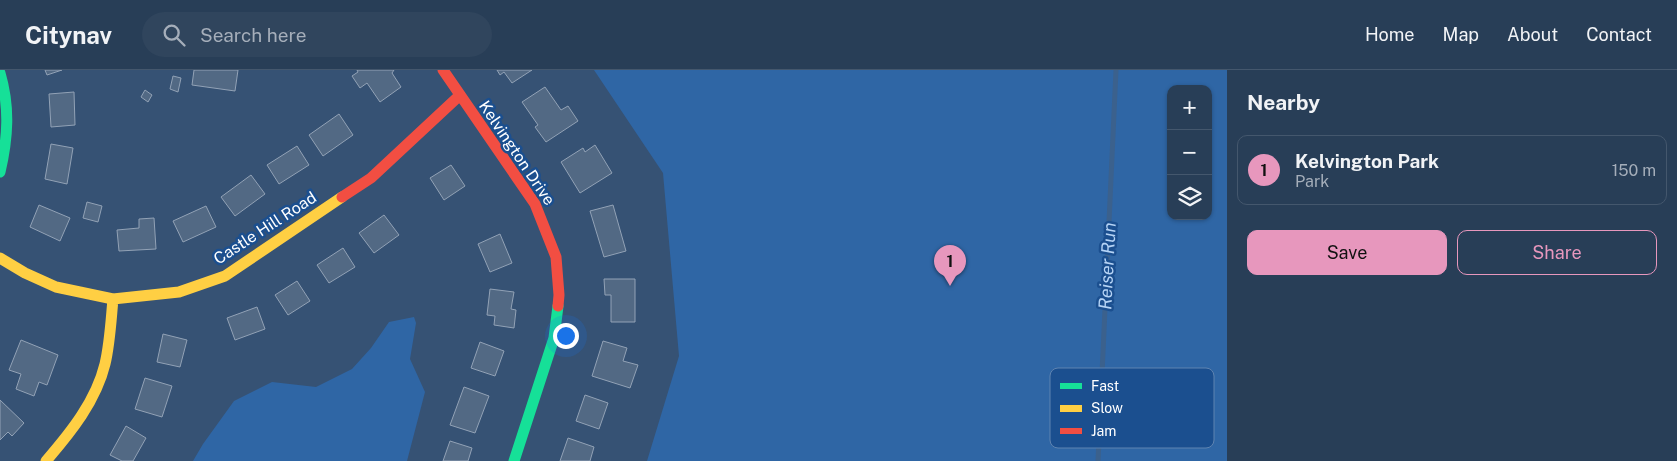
<!DOCTYPE html>
<html lang="en">
<head>
<meta charset="utf-8">
<style>
	:root { --surface:#283e57; --page:#30455d; --text:#f1f3f6; --muted:#a5aeba; --line:#44576d; --accent:#e797bd }
	body { margin:0; font-family:"Public Sans",sans-serif; background:var(--page); color:var(--text) }
	.controls { position:absolute; right:15px; top:15px; display:grid; overflow:hidden; border-radius:10px; box-shadow:0 1px 4px #0004 }
	.controls button { width:45px; height:45px; display:grid; place-items:center; padding:0; border:0; border-bottom:1px solid var(--line); background:var(--surface); color:var(--text); font:25px sans-serif }
	.you { position:absolute; left:565px; top:265px; width:18px; height:18px; margin:-12px; border:4px solid #fff; border-radius:50%; background:#1a73e8; box-shadow:0 0 0 8px #1a73e833 }
	.badge { display:grid; place-items:center; width:32px; height:32px; border-radius:50%; background:var(--accent); color:#111; font-size:16px; font-weight:700 }
	.pin { position:absolute; translate:-50% -41px; filter:drop-shadow(0 1px 2px #0008) }
	.pin::after { content:''; position:absolute; top:26px; width:18px; height:15px; background:inherit; clip-path:polygon(0 0,100% 0,50% 100%) }
	.list { margin:0; padding:0; list-style:none }
	h2 { display:flex; justify-content:space-between; align-items:center; height:65px; margin:0; padding:0 20px; font-size:21px }
	h2 small { font-size:16px; font-weight:400; color:var(--muted) }
	.list li { display:grid; grid-template-columns:32px 1fr auto; gap:15px; align-items:center; box-sizing:border-box; height:70px; margin:0 10px 10px; padding:0 10px; border:1px solid var(--line); border-radius:10px }
	.list b { display:block; font-size:19px; white-space:nowrap }
	.list p { margin:0; font-size:16px; white-space:nowrap; color:var(--muted) }
	.list em { font-size:16px; font-style:normal; color:var(--muted) }
	.actions { display:flex; gap:10px; padding:15px 20px }
	.actions a { flex:1; padding:11px 0; border:1px solid var(--accent); border-radius:10px; text-align:center; font-size:18px; color:var(--accent) }
	.actions .main { background:var(--accent); color:#111 }
	.icon { flex:none; width:28px; height:28px; fill:none; stroke:currentColor; stroke-width:2; stroke-linecap:round; stroke-linejoin:round }
	.map { position:relative; flex:none; width:1227px; height:391px; overflow:hidden }
	header { display:flex; align-items:center; gap:30px; box-sizing:border-box; height:70px; padding:0 25px; background:var(--surface); border-bottom:1px solid var(--line) }
	header strong { font-size:24px }
	nav { display:flex; gap:28px; margin-inline-start:auto; font-size:18px }
	.search { width:350px; height:45px; background:var(--page); display:flex; align-items:center; gap:12px; box-sizing:border-box; padding:0 18px; border-radius:28px; color:var(--muted); font-size:19px }
	main { display:flex }
	aside { flex:1; background:var(--surface) }
	.map>svg:first-child { display:block }
	.green { fill:#2f66a5; fill-rule:evenodd }
	.lines { fill:none; stroke-linecap:round; stroke-linejoin:round }
	.stream { stroke:#3b618d; stroke-width:5 }
	.building { fill:#526984; stroke:#92a2b6 }
	.fast { stroke:#16e098; stroke-width:11 }
	.slow { stroke:#ffcf43; stroke-width:11 }
	.jam { stroke:#f24e42; stroke-width:11 }
	.labels { text-anchor:middle; dominant-baseline:central; stroke-width:5; stroke-linejoin:round; paint-order:stroke }
	.street-label { font-size:16px; fill:#fff; stroke:#1b4f8f }
	.water-label { font-size:18px; font-style:italic; fill:#b5d3f5; stroke:#1b4f8f }
	.key { fill:#1b4f8f; stroke:#5f84b1; stroke-width:1 }
	.key-label { font-size:14px; fill:#fff }
</style>
</head>
<body>
<header>
<strong>Citynav</strong>
<div class="search"><svg class="icon" aria-label="search" viewBox="0 0 24 24"><circle cx="10" cy="10" r="6"/><path d="M15 15l6 6"/></svg>Search here</div>
<nav><a>Home</a><a>Map</a><a>About</a><a>Contact</a></nav>
</header>
<main>
<div class="map">
<svg width="1227" height="391" viewBox="0 0 1227 391">
	<rect width="100%" height="100%" fill="#365274"/>
	<!-- green -->
	<path class="green" d="M594 0H1227V391H647L679 286 663 103ZM1171 19H1208V146H1171Z
		M414 247 416 253 410 289 425 322 407 391H193L203 374 234 331 272 312 316 317 352 299 371 278 389 252Z"/>
	<g class="lines">
		<!-- stream -->
		<path class="stream" d="M1098 391 1116 0"/>
	</g>
	<!-- building -->
	<path class="building" d="M45 0H62L47 5Z
		M194 0H238L235 21 192 15Z
		M357 0H394L392 3 401 17 380 32 367 13 360 18 352 6 358 2Z
		M497 0H532L512 13 504 2 500 5Z
		M173 6 181 8 178 22 170 19Z
		M545 17 561 40 568 36 578 51 546 72 535 57 538 55 522 32Z
		M145 20 152 25 148 32 141 27Z
		M74 22 75 55 51 57 49 24Z
		M339 44 353 65 323 86 309 65Z
		M51 74 73 78 67 114 45 109Z
		M595 75 612 103 580 123 561 92 583 78 585 82Z
		M297 76 309 95 279 114 267 95Z
		M451 95 465 116 444 130 430 108Z
		M251 105 265 124 235 146 221 127Z
		M87 132 102 136 98 152 83 148Z
		M39 135 70 148 60 171 30 157Z
		M613 135 626 181 604 187 590 141Z
		M206 136 216 157 183 172 173 151Z
		M384 145 399 165 374 183 359 163Z
		M154 148 156 179 119 181 117 160 139 158V149Z
		M500 164 512 193 490 202 478 174Z
		M343 178 355 197 329 213 317 195Z
		M604 209H635V252H611V225H605Z
		M297 211 310 231 288 245 275 225Z
		M490 219 514 222 511 239 516 240 514 258 494 255 495 246 487 245Z
		M257 237 265 259 235 270 227 248Z
		M163 264 187 270 180 297 157 292Z
		M21 270 58 285 47 315 39 312 34 326 16 319 21 304 9 300Z
		M603 271 627 278 623 291 638 295 630 318 592 306Z
		M480 272 504 281 495 306 471 298Z
		M145 308 172 316 162 347 135 339Z
		M464 317 489 326 475 363 450 355Z
		M585 325 608 333 599 359 576 351Z
		M0 330 24 353 12 366 8 362 0 370Z
		M126 356 146 368 133 391H122L110 385Z
		M568 368 594 377 590 391H560Z
		M450 371 472 378 468 391H443Z"/>
	<g class="lines">
		<!-- fast -->
		<path class="fast" d="M0 3C10 37 8 68 0 102
			M514 391 554 268 558 236"/>
		<!-- slow -->
		<path class="slow" d="M0 188 25 203 56 217 113 229 179 222 225 206 342 127
			M46 391C71 362 96 331 105 294 110 273 111 250 113 229"/>
		<!-- jam -->
		<path class="jam" d="M443 0 535 134 556 187 559 225 558 236
			M342 127 371 108 459 26"/>
	</g>
	<g class="labels">
		<!-- street labels -->
		<g class="street-label">
			<text transform="translate(517 83) rotate(56)">Kelvington Drive</text>
			<text transform="translate(265 158) rotate(-33)">Castle Hill Road</text>
		</g>
		<!-- water labels -->
		<g class="water-label">
			<text transform="translate(1107 196) rotate(-87)">Reiser Run</text>
		</g>
	</g>
	<!-- legend -->
	<rect x="1050" y="298" width="164" height="80" rx="8" class="key"/>
	<rect x="1060" y="313" width="22" height="6" fill="#16e098"/>
	<rect x="1060" y="335" width="22" height="7" fill="#ffcf43"/>
	<rect x="1060" y="358" width="22" height="6" fill="#f24e42"/>
	<g class="key-label">
		<text x="1091" y="321">Fast</text>
		<text x="1091" y="343">Slow</text>
		<text x="1091" y="366">Jam</text>
	</g>
</svg>
<div class="controls">
<button>+</button>
<button>−</button>
<button><svg class="icon" aria-label="layers" viewBox="0 0 24 24"><path d="M12 4l9 5-9 5-9-5zM3 14l9 5 9-5"/></svg></button>
</div>
<div class="you"></div>
<div class="pin badge" style="left:950px;top:216px">1</div>
</div>
<aside>
<h2>Nearby<small></small></h2>
<ul class="list">
<li><span class="badge">1</span><div><b>Kelvington Park</b><p>Park</p></div><em>150 m</em></li>
</ul>
<div class="actions"><a class="main">Save</a><a>Share</a></div>
</aside>
</main>
</body>
</html>
